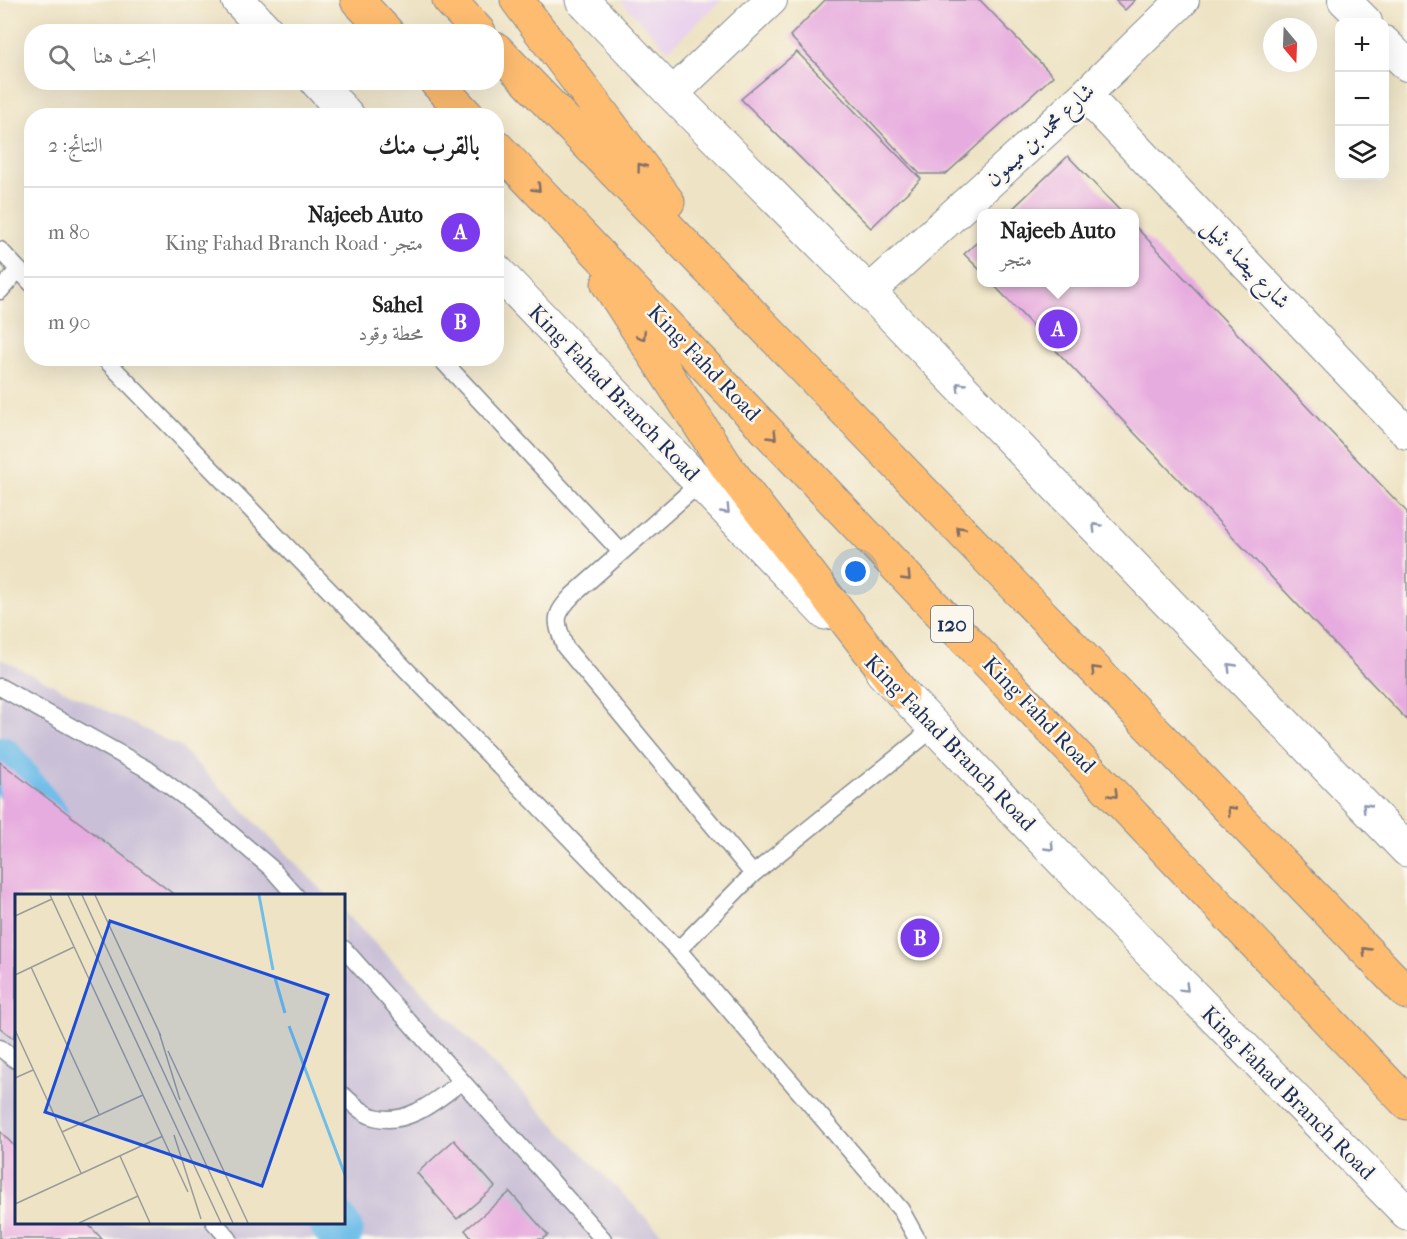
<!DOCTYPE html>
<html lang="ar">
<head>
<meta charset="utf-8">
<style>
	:root { --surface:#fff; --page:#f6f6f6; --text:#222; --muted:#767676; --line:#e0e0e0; --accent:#7c3aed }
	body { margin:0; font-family:"IM FELL French Canon",Amiri,serif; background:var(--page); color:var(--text); direction:rtl }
	.controls { position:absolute; right:18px; top:18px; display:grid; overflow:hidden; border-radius:12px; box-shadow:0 6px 24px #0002 }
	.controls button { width:54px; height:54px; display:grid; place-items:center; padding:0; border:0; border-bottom:2px solid var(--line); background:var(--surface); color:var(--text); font:30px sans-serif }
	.compass { position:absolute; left:1263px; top:18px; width:54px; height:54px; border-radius:50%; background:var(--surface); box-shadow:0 6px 24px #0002; rotate:161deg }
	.you { position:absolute; left:856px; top:572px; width:21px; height:21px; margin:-15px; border:4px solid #fff; border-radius:50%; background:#1a73e8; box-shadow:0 0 0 9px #1a73e833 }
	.badge { display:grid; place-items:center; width:39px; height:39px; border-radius:50%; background:var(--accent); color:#fff; font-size:20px; font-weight:700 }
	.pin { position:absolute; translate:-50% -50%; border:3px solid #fff; box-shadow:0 2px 6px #0006 }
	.popup { position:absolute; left:977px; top:209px; width:162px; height:78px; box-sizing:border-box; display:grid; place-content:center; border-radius:12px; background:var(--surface); filter:drop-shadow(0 2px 4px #0005); font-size:20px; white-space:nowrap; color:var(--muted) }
	.popup b { font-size:22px; color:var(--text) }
	.popup::after { content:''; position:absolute; left:50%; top:100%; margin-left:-12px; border:12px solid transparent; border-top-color:var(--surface) }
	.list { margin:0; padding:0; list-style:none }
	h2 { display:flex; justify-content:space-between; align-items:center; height:78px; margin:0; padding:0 24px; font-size:26px }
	h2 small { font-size:20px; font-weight:400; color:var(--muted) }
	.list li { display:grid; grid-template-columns:39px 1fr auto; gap:18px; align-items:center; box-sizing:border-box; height:90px; padding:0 24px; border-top:2px solid var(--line) }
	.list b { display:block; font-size:22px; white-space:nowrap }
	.list p { margin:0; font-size:20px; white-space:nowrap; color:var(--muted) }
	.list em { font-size:20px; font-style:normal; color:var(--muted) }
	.icon { flex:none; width:33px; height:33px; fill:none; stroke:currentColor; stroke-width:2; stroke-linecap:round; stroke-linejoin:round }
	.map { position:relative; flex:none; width:1407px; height:1239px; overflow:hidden; direction:ltr }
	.search { position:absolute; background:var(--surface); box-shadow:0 6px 24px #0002; left:24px; top:24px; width:480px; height:66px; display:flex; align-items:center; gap:15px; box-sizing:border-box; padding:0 21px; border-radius:24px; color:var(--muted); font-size:22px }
	.panel { position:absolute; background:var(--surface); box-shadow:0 6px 24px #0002; left:24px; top:108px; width:480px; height:258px; border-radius:24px; direction:rtl }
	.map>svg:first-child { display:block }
	.built { fill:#e9d2ed }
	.industrial { fill:#c9bfd7 }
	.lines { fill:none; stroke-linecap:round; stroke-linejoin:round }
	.river { stroke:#6fbee9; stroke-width:48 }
	.building { fill:#e7acdf }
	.service-casing { stroke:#848991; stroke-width:19 }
	.minor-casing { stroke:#848991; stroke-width:34 }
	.tertiary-casing { stroke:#848991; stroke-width:35 }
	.motorway-casing { stroke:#848991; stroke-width:35 }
	.service { stroke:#fff; stroke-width:16 }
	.minor { stroke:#fff; stroke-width:32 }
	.tertiary { stroke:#fff; stroke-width:33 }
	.motorway { stroke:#fdbc6f; stroke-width:33 }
	.oneway { stroke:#816e66 }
	.oneway2 { stroke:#8d97ae }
	.labels { text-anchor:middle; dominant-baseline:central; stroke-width:5; stroke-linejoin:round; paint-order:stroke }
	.shield { fill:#fbf7ec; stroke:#5e6b89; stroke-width:1.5 }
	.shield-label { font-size:21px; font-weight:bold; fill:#1b2f5e }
	.street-label { font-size:22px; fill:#1b2f5e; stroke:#fbf7ec }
	.inset-river { fill:none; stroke:#6fbee9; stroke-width:3 }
	.inset-road { fill:none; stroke:#9a9b9b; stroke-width:1.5 }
	.view { fill:#1d4ed8; fill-opacity:0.15; stroke:#1d4ed8; stroke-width:3 }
	.inset-edge { fill:none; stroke:#1b2f5e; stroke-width:3 }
</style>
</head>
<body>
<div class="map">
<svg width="1407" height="1239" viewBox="0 0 1407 1239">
	<rect width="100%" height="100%" fill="#fbf7ec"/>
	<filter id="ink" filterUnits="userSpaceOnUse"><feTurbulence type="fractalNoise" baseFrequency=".0167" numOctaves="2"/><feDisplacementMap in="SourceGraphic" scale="12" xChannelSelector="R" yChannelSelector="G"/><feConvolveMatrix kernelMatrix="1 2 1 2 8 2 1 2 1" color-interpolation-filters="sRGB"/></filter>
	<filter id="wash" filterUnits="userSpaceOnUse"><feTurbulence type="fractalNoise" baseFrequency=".008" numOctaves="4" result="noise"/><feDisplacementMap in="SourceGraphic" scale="24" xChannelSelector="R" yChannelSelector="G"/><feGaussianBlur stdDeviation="1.35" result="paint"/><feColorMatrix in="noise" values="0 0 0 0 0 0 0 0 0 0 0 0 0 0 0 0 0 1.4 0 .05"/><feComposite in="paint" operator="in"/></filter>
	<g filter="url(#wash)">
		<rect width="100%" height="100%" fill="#eee3c4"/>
		<!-- built -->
		<path class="built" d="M620 0H722L668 50Z"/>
		<!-- industrial -->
		<path class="industrial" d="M0 659 180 747 327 895 16 896V1222H344V912L667 1239H0Z"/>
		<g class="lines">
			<!-- river -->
			<path class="river" d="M0 760 45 818
				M333 1222 339 1231"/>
		</g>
		<g id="blocks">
			<!-- building -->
			<path class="building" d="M825 0H980L1053 76 946 174H920L790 36Z
				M1115 0H1135L1125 10Z
				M797 52 921 179 871 228 741 99Z
				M1068 156 1123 214H1007Z
				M1134 225 1407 512V720L991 282H1134Z
				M982 238V272L964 254Z
				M0 762 176 896H16V1033L13 1038 0 1028Z
				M0 1131 16 1148V1222H86L102 1239H0Z
				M454 1140 495 1187 457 1219 417 1173Z
				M510 1192 548 1235 542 1239H472L465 1230Z"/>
		</g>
	</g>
	<g filter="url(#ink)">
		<use href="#blocks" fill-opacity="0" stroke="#848991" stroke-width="1.5"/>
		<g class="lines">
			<!-- service casing -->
			<g class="service-casing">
				<path id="service" d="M0 250 32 284
					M0 291 18 270
					M104 358 678 950 901 1210 917 1239
					M440 358 621 552
					M700 483 573 595C553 616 555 620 565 647L753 874
					M0 687 147 769 209 815 271 868 296 896
					M344 949 603 1239
					M678 950 753 874 935 727
					M0 1048 16 1060
					M344 1096C352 1103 363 1114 374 1117 407 1127 438 1099 462 1081
					M214 1222 229 1239"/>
			</g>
			<!-- minor casing -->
			<g class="minor-casing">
				<path id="minor" d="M1344 0 1366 22
					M1384 42 1407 65
					M672 94 771 0
					M1085 95 1407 433
					M869 292 1085 95 1183 0"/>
			</g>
			<!-- tertiary casing -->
			<g class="tertiary-casing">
				<path id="tertiary" d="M238 0 268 32
					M582 0 672 94 869 292 1407 850
					M317 82 348 116
					M496 270 825 613
					M882 672 1143 945 1407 1213"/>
			</g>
			<!-- motorway casing -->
			<g class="motorway-casing">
				<path id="motorway" d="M357 0 387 32
					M449 0 479 32
					M517 0 668 202
					M496 49 1407 993
					M436 82 468 116
					M496 146 1407 1103
					M608 284 729 470 902 693"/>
			</g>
			<!-- service -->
			<use href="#service" class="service"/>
			<!-- minor -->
			<use href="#minor" class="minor"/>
			<!-- tertiary -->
			<use href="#tertiary" class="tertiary"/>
			<!-- motorway -->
			<use href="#motorway" class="motorway"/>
		</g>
		<!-- one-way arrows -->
		<defs><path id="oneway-chevron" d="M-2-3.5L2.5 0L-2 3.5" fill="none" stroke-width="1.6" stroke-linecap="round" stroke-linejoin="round" transform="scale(1.5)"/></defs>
		<g class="oneway">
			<use href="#oneway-chevron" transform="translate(641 167) rotate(-127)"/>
			<use href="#oneway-chevron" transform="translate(537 188) rotate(46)"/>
			<use href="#oneway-chevron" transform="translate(642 336) rotate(57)"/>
			<use href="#oneway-chevron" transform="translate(773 436) rotate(46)"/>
			<use href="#oneway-chevron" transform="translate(960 530) rotate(-134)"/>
			<use href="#oneway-chevron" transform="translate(907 577) rotate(46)"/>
			<use href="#oneway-chevron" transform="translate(1095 670) rotate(-134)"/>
			<use href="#oneway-chevron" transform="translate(1114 794) rotate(46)"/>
			<use href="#oneway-chevron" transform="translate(1231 810) rotate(-134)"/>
			<use href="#oneway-chevron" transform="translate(1366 951) rotate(-134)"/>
		</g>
		<g class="oneway2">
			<use href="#oneway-chevron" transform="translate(960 386) rotate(-134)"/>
			<use href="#oneway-chevron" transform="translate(726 510) rotate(46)"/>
			<use href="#oneway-chevron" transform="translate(1096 527) rotate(-134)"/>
			<use href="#oneway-chevron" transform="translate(1231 667) rotate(-134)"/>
			<use href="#oneway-chevron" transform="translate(1366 807) rotate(-134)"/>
			<use href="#oneway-chevron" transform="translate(1050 847) rotate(46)"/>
			<use href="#oneway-chevron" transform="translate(1185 988) rotate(45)"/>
		</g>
	</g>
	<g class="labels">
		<!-- shield labels -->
		<rect class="shield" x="931" y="606" width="42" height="36" rx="4.5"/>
		<g class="shield-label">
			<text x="952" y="624">120</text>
		</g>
		<!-- street labels -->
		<g class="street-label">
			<text transform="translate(1040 135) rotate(-43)">شارع محمد بن ميمون</text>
			<text transform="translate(1246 264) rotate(46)">شارع بيضاء نثيل</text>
			<text transform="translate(704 363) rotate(46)">King Fahd Road</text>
			<text transform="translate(614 393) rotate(46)">King Fahad Branch Road</text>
			<text transform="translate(1039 715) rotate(46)">King Fahd Road</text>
			<text transform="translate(950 743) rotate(46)">King Fahad Branch Road</text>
			<text transform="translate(1288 1093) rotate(45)">King Fahad Branch Road</text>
		</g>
	</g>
	<!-- overview -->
	<g transform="translate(15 894)">
		<rect width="330" height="330" fill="#eee3c4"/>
		<path class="inset-river" d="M244 1 258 76M260 84 270 119M274 132 330 281"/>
		<path class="inset-road" d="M35 1 173 298M53 1 206 329M67 1 218 329M80 1 146 142M0 22 37 5M16 73 84 220M0 81 59 53M0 136 66 279M144 138 165 206M153 157 233 329M0 184 18 176M47 238 128 201M159 241 186 325M105 262 135 329M0 310 148 242M64 329 123 302"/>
		<path class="view" d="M95 27 313 101 247 292 30 218Z"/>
		<rect width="330" height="330" class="inset-edge"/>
	</g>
</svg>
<div class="controls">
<button>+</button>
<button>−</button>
<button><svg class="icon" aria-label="layers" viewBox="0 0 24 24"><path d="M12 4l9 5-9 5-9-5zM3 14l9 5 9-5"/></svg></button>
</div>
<svg class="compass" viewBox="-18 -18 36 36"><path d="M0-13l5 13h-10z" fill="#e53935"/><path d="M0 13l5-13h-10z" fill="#767676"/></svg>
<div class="you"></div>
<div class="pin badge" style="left:1058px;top:329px">A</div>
<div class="popup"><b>Najeeb Auto</b>متجر</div>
<div class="pin badge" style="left:920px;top:938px">B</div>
<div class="search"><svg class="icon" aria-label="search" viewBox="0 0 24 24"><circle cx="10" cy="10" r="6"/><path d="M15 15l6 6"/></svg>ابحث هنا</div>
<section class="panel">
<h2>بالقرب منك<small>النتائج: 2</small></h2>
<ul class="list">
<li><span class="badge">A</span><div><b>Najeeb Auto</b><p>متجر · King Fahad Branch Road</p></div><em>80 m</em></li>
<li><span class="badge">B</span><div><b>Sahel</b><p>محطة وقود</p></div><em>90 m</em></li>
</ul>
</section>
</div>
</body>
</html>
